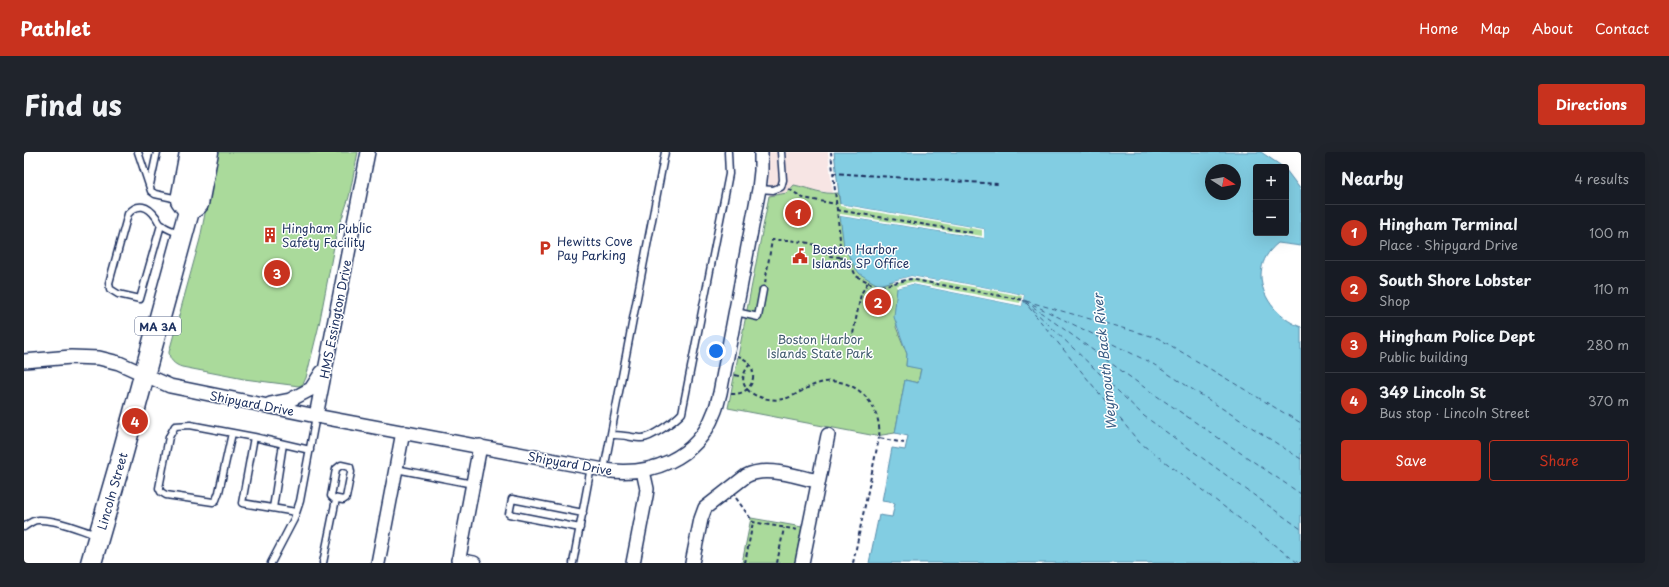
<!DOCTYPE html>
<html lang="en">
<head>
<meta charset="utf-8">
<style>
	:root { --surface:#171b24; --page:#20242c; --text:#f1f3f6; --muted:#9ea1a6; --line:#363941; --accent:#c8321e }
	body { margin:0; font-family:"Playpen Sans",sans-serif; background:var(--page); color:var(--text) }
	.controls { position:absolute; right:12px; top:12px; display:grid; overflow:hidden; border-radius:4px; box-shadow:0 4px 16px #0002 }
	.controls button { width:36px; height:36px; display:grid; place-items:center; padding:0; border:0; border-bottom:1px solid var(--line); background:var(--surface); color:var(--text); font:20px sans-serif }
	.compass { position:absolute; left:1181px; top:12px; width:36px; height:36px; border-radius:50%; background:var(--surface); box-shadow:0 4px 16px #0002; rotate:101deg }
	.you { position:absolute; left:692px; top:199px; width:14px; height:14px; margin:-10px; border:3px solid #fff; border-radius:50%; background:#1a73e8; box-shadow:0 0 0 6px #1a73e833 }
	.badge { display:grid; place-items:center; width:26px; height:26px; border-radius:50%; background:var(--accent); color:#fff; font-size:13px; font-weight:700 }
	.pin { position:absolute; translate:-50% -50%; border:2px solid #fff; box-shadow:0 1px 4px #0006 }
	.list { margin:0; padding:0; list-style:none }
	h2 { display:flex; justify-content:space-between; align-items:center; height:52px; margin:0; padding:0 16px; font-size:17px }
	h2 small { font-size:13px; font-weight:400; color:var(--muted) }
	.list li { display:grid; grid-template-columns:26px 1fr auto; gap:12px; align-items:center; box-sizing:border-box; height:56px; padding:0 16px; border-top:1px solid var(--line) }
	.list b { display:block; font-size:15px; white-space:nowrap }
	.list p { margin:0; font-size:13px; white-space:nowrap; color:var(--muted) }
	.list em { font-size:13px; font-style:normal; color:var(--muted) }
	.actions { display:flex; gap:8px; padding:12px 16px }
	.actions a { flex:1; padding:9px 0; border:1px solid var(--accent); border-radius:4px; text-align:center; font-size:14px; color:var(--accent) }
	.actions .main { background:var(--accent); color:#fff }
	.map { position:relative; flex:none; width:1277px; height:411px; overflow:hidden; border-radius:4px }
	header { display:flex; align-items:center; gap:24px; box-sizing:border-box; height:56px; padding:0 20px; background:var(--accent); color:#fff }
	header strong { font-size:19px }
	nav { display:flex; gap:22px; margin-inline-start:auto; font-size:14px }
	.intro { display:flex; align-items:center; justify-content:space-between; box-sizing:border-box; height:96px; padding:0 24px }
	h1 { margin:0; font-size:28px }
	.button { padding:10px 18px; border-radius:4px; background:var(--accent); color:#fff; font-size:14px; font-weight:700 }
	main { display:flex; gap:24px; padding:0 24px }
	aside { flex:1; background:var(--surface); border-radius:4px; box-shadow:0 4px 16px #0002 }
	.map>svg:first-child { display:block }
	.built { fill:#f7e5e4 }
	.green { fill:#aada9b; stroke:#62847c }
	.water { fill:#82cde2; stroke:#598ead; fill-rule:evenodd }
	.pier { fill:#fff }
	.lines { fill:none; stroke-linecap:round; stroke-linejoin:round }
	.ferry { stroke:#3a5e86; stroke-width:1; stroke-dasharray:5 4; stroke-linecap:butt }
	.service-casing { stroke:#1b2f5e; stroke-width:9 }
	.minor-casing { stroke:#1b2f5e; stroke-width:16 }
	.primary-casing { stroke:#1b2f5e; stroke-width:23 }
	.path { stroke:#1b2f5e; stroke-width:2; stroke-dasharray:4 3; stroke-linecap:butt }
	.service { stroke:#fff; stroke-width:6 }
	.minor { stroke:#fff; stroke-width:13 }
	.primary { stroke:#fff; stroke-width:20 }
	.labels { text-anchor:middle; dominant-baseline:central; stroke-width:3; stroke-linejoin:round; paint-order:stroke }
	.shield { fill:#fff; stroke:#5f6d8e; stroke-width:1 }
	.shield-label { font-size:11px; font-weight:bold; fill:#1b2f5e }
	.poi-label { font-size:12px; fill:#1b2f5e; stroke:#fff; text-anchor:start }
	.street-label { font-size:12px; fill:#1b2f5e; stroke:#fff }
	.park-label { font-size:12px; fill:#3f5a6d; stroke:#fff }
	.water-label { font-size:13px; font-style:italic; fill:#3a5e86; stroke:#fff }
</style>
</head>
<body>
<header>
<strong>Pathlet</strong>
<nav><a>Home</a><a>Map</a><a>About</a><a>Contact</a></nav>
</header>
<div class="intro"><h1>Find us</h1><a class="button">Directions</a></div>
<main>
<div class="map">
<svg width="1277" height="411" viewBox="0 0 1277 411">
	<rect width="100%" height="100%" fill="#fff"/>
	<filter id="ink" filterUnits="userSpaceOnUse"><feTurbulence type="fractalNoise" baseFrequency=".025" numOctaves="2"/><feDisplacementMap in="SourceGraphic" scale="8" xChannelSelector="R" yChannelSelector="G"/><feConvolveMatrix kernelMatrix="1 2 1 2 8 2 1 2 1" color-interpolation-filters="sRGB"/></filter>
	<g filter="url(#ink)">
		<!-- built -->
		<path class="built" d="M744 0H804L809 41 781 37 771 33 763 41 745 44Z"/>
		<!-- green -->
		<path class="green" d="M193 0H334L325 45 312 84 295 173 282 226 279 232 275 234 220 227 158 215C151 213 145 208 145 200L176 87Z
			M770 33C785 36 799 43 814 41L816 52 960 77V86L820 95 826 104 854 133 887 124 914 129 917 127 1000 143 998 154 888 132 872 175 883 202 882 214 897 216 894 231 881 228 871 281 852 284 704 256 745 44 763 41Z
			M727 366 778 375 771 411H718Z"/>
		<!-- water -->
		<path class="water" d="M810 0H1237L1259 15H1232V81H1262V18L1277 38V94L1254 91C1220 118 1242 162 1277 175V411H845L855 363 868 365 871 351 858 349 868 296 881 298 884 284 871 281 881 228 894 231 897 217 882 214 883 202 870 165 873 136 888 132 998 154 1000 143 917 127 914 129 887 124 854 133 836 122 832 117 820 95 816 64 959 86 960 77 816 52ZM1187 18H1211V42H1187Z"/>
		<!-- pier -->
		<path class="pier" d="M816 52 960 77V86L816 64V62L958 84V78L816 54Z
			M887 124 914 129 917 127 1000 143 998 154 888 132 873 136 872 134 888 130 996 151 998 144 917 129 914 131 888 126 870 131 869 129Z"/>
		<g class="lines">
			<!-- ferry -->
			<path class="ferry" d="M999 148 1115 290 1274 411
				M1000 148 1129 212 1277 307
				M1001 149 1124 238 1277 342
				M1002 149 1134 186 1277 271
				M1002 151 1120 264 1277 377"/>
			<!-- service casing -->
			<g class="service-casing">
				<path id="service" d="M114 0 127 39 131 42 154 47
					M126 33 133 0
					M735 37 749 38 757 35 759 28 757 0
					M137 73 116 147 94 142 86 137 85 131 104 62C114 50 124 54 132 65 134 68 135 72 138 73 142 77 150 79 155 81
					M712 160 734 165 739 138
					M208 281 195 340 192 348 189 350 142 343 137 340 135 336 145 285 151 274 166 273 230 285
					M587 283C598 282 608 286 618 286 627 286 652 268 658 261L705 22 704 0
					M317 313 326 315 327 320 322 346 319 348 309 346 307 344 312 317Z
					M372 317 449 332
					M580 318 641 0
					M249 356 259 292
					M272 360 218 351 230 285 286 298
					M0 375C4 372 9 368 14 368 32 367 56 378 73 383
					M556 376 485 362 488 347 559 361
					M247 411 270 367 276 349 292 264
					M299 411 312 347
					M549 411 567 315"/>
			</g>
			<!-- minor casing -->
			<g class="minor-casing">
				<path id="minor" d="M0 209 47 205 75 206 95 211 146 234 292 264 580 318C626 325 673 307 690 261 693 255 694 248 696 241L735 37 737 19V0
					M246 252 266 248 287 237 298 220
					M292 264 344 0
					M434 408 450 411
					M354 411 379 280
					M434 411 456 294
					M609 411 622 344 623 337 619 319
					M668 411 677 367 681 356 722 324C742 313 773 325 794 329
					M778 411 804 283"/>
			</g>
			<!-- primary casing -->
			<g class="primary-casing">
				<path id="primary" d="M165 59 157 48 166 0
					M67 411 98 304 165 59 174 52 184 0"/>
			</g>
			<!-- path -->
			<path class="path" d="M809 21 974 32
				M765 37 779 46 812 52
				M813 58 951 81
				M815 105 825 109 832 124 844 130 837 142 828 187
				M844 130 854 135 886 127 999 148
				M741 131 748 88H764L786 91 795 95 806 104 815 105 816 87 807 0
				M726 212C705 237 737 251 760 247 772 244 782 235 793 232 828 220 859 252 855 286L880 291
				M711 223 719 225
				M707 242C732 244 738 212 714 204
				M712 346 729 370 774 378
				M721 411 729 370
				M753 411 760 376
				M829 411 855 286"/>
			<!-- service -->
			<use href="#service" class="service"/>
			<!-- minor -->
			<use href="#minor" class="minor"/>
			<!-- primary -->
			<use href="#primary" class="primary"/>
		</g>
	</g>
	<!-- icons -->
	<defs>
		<g id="building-bare" transform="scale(1.2)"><path d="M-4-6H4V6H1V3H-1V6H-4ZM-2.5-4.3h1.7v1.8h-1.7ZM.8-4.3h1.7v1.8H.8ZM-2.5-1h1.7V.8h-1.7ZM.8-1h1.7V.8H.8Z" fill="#c8321e" stroke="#fff" stroke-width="2.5" paint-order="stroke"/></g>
		<g id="parking-bare" transform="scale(1.2)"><path d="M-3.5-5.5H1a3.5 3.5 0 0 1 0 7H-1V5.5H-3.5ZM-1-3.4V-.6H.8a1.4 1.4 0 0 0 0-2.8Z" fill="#c8321e" stroke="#fff" stroke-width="2.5" paint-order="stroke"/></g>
		<g id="civic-bare" transform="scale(1.2)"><path d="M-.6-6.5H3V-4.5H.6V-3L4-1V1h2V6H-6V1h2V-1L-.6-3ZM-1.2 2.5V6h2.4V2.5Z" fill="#c8321e" stroke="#fff" stroke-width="2.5" paint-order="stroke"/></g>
	</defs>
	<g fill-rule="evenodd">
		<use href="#building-bare" x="246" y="83"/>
		<use href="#parking-bare" x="521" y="96"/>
		<use href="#civic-bare" x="776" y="104"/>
	</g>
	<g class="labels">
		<!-- shield labels -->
		<rect class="shield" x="111" y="165" width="46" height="18" rx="3"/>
		<g class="shield-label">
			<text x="134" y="174">MA 3A</text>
		</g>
		<!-- poi labels -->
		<g class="poi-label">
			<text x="258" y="76">Hingham Public<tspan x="258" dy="14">Safety Facility</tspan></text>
			<text x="533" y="89">Hewitts Cove<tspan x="533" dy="14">Pay Parking</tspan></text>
			<text x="788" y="97">Boston Harbor<tspan x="788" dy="14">Islands SP Office</tspan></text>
		</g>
		<!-- street labels -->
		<g class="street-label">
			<text transform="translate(311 167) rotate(-79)">HMS Essington Drive</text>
			<text transform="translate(228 251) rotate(11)">Shipyard Drive</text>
			<text transform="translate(546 311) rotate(10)">Shipyard Drive</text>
			<text transform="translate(88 339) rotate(-74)">Lincoln Street</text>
		</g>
		<!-- park labels -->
		<g class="park-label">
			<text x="796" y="187">Boston Harbor<tspan x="796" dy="14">Islands State Park</tspan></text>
		</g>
		<!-- water labels -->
		<g class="water-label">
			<text transform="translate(1080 210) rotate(-96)">Weymouth Back River</text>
		</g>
	</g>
</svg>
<div class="controls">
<button>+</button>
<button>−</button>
</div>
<svg class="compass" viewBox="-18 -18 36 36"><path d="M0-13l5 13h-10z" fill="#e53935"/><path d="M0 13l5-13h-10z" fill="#9ea1a6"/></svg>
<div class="you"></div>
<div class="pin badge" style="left:774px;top:61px">1</div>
<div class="pin badge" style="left:854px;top:150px">2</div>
<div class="pin badge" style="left:253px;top:121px">3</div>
<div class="pin badge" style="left:111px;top:269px">4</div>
</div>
<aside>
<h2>Nearby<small>4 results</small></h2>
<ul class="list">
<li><span class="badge">1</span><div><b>Hingham Terminal</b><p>Place · Shipyard Drive</p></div><em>100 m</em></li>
<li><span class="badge">2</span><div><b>South Shore Lobster</b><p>Shop</p></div><em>110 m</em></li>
<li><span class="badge">3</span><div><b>Hingham Police Dept</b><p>Public building</p></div><em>280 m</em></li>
<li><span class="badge">4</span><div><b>349 Lincoln St</b><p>Bus stop · Lincoln Street</p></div><em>370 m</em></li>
</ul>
<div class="actions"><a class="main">Save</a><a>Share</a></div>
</aside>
</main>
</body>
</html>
